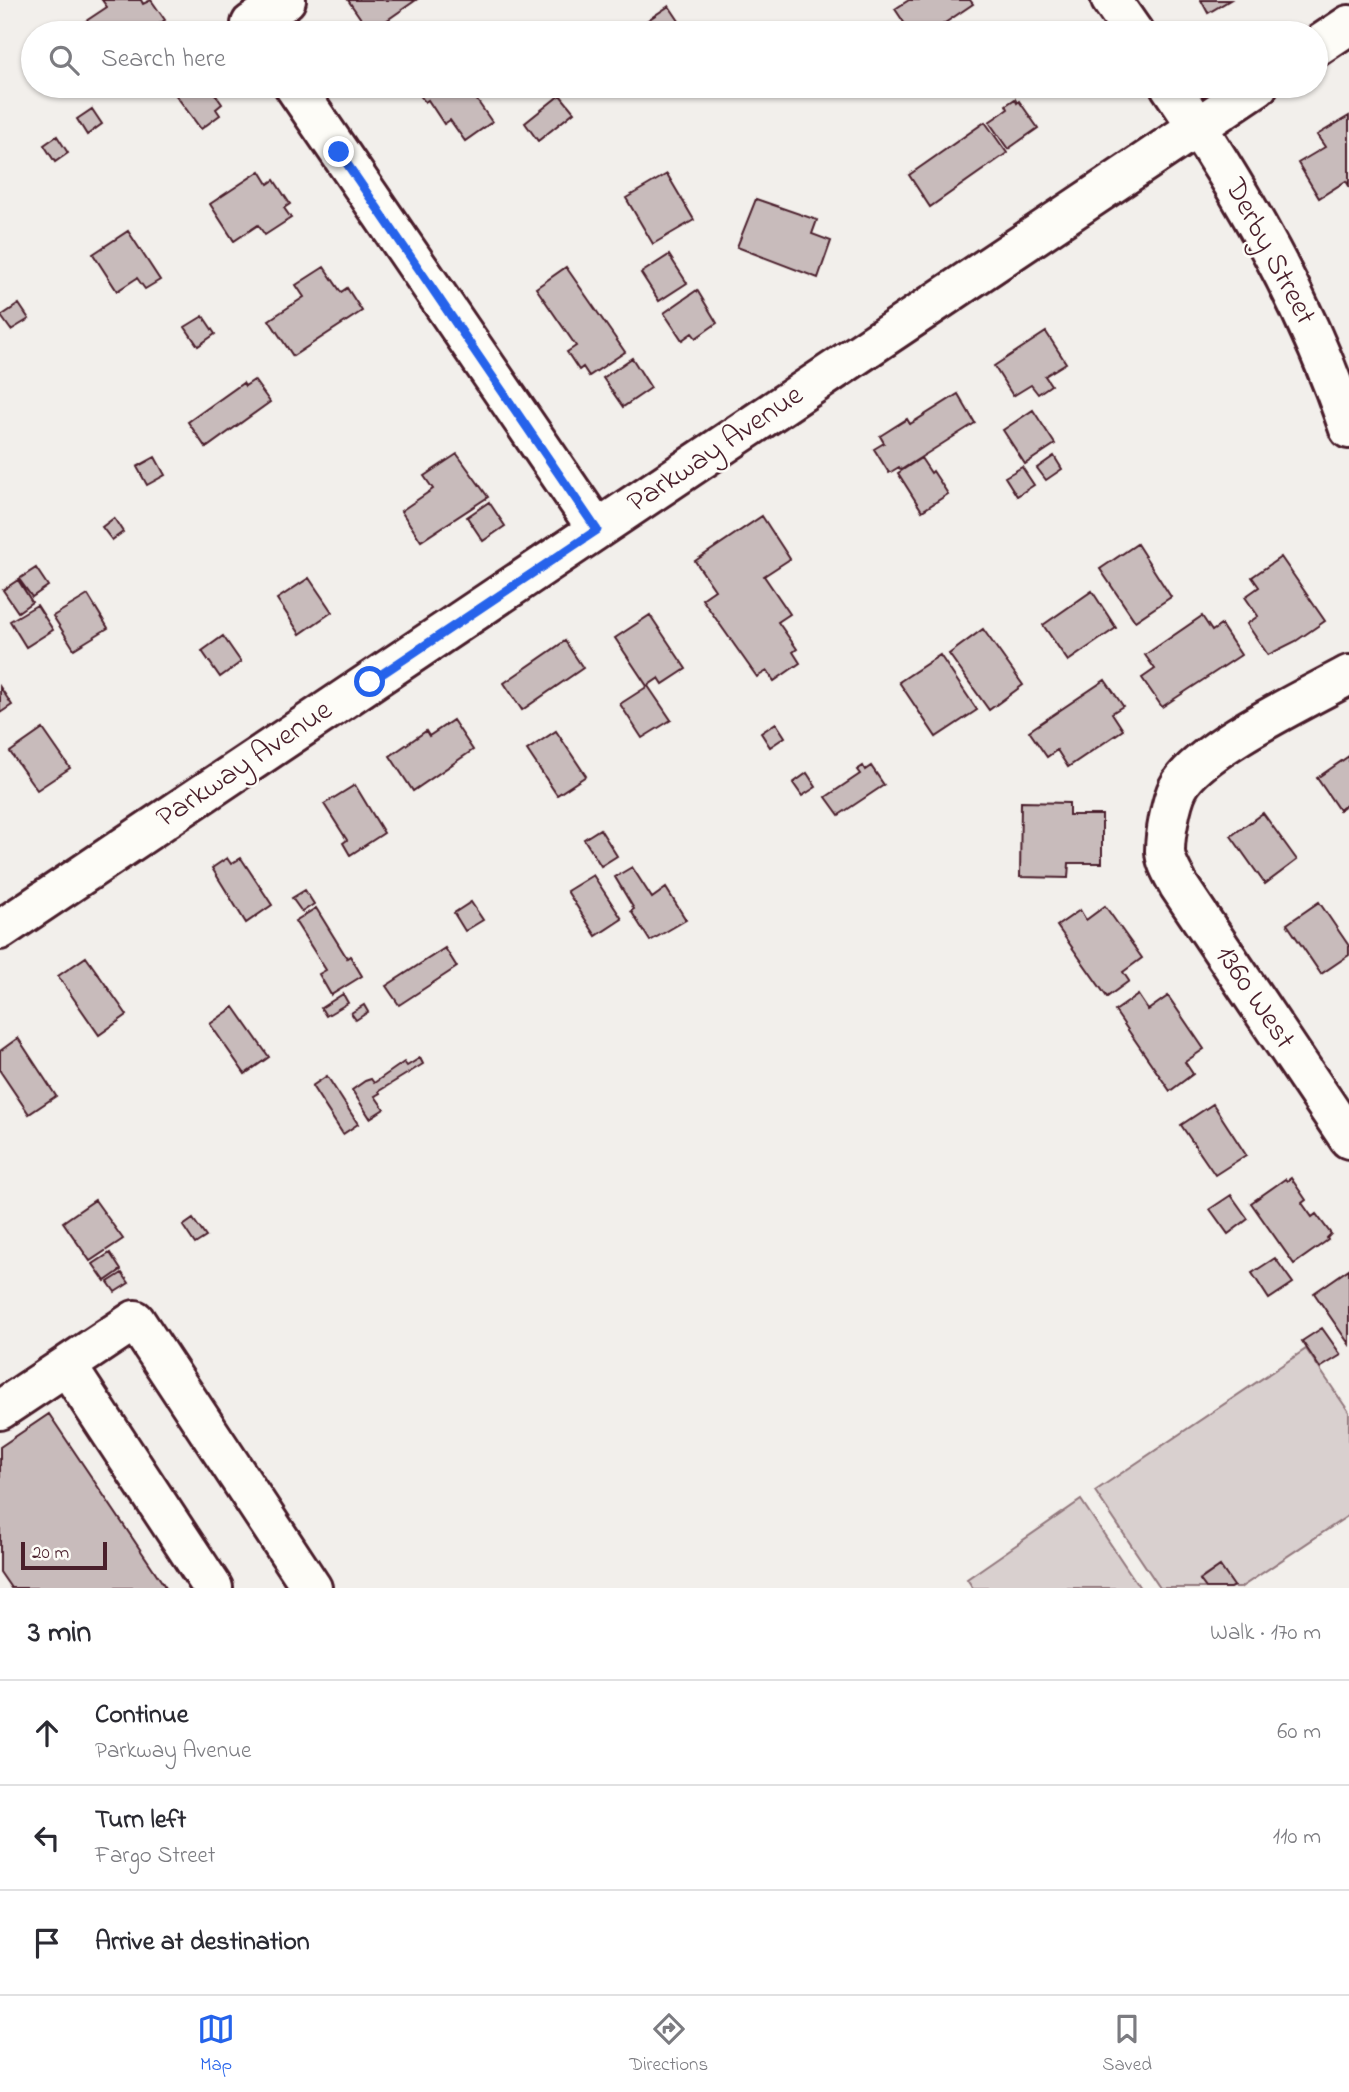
<!DOCTYPE html>
<html lang="en">
<head>
<meta charset="utf-8">
<style>
	:root { --surface:#fff; --page:#f2f2f3; --text:#2b2b33; --muted:#7c7c81; --line:#e1e1e2; --accent:#2563eb }
	body { margin:0; font-family:"Indie Flower",sans-serif; background:var(--page); color:var(--text) }
	.scale { position:absolute; left:21px; bottom:18px; width:86px; box-sizing:border-box; padding-left:7px; border:4px solid #4a1f2b; border-top:0; font-size:19px; line-height:24px; white-space:nowrap; color:#4a1f2b; -webkit-text-stroke:5px #fdfcf7; paint-order:stroke }
	.stop { position:absolute; width:21px; height:21px; margin:-16px; border:5px solid #2563eb; border-radius:50%; background:#fff }
	.stop.end { background:#2563eb; border-color:#fff; box-shadow:0 2px 7px #0008 }
	.list { margin:0; padding:0; list-style:none }
	h2 { display:flex; justify-content:space-between; align-items:center; height:91px; margin:0; padding:0 28px; font-size:30px }
	h2 small { font-size:23px; font-weight:400; color:var(--muted) }
	.list li { display:grid; grid-template-columns:46px 1fr auto; gap:21px; align-items:center; box-sizing:border-box; height:105px; padding:0 28px; border-top:2px solid var(--line) }
	.list b { display:block; font-size:26px; white-space:nowrap }
	.list p { margin:0; font-size:23px; white-space:nowrap; color:var(--muted) }
	.list em { font-size:23px; font-style:normal; color:var(--muted) }
	.icon { flex:none; width:38px; height:38px; fill:none; stroke:currentColor; stroke-width:2; stroke-linecap:round; stroke-linejoin:round }
	.map { position:relative; flex:none; width:1349px; height:1588px; overflow:hidden }
	.search { position:absolute; background:var(--surface); box-shadow:0 2px 5px #0004; left:21px; right:21px; top:21px; height:77px; display:flex; align-items:center; gap:18px; box-sizing:border-box; padding:0 24px; border-radius:38px; color:var(--muted); font-size:26px }
	.sheet { height:406px; background:var(--surface) }
	nav { display:flex; justify-content:space-around; align-items:center; box-sizing:border-box; height:98px; border-top:2px solid var(--line); background:var(--surface); font-size:19px; color:var(--muted) }
	nav a { display:grid; justify-items:center; gap:4px }
	nav .on { color:var(--accent) }
	.map>svg:first-child { display:block }
	.green { fill:#d9d0cf; stroke:#92787d; stroke-width:2 }
	.building { fill:#c8bbbb; stroke:#4a1f2b; stroke-width:2 }
	.lines { fill:none; stroke-linecap:round; stroke-linejoin:round }
	.minor-casing { stroke:#4a1f2b; stroke-width:44 }
	.minor { stroke:#fdfcf7; stroke-width:38 }
	.route { stroke:#2563eb; stroke-width:9 }
	.labels { text-anchor:middle; dominant-baseline:central; stroke-width:5; stroke-linejoin:round; paint-order:stroke }
	.street-label { font-size:30px; fill:#4a1f2b; stroke:#fdfcf7 }
</style>
</head>
<body>
<div class="map">
<svg width="1349" height="1588" viewBox="0 0 1349 1588">
	<rect width="100%" height="100%" fill="#f2efeb"/>
	<filter id="ink" filterUnits="userSpaceOnUse"><feTurbulence type="fractalNoise" baseFrequency=".0143" numOctaves="2"/><feDisplacementMap in="SourceGraphic" scale="14" xChannelSelector="R" yChannelSelector="G"/><feConvolveMatrix kernelMatrix="1 2 1 2 8 2 1 2 1" color-interpolation-filters="sRGB"/></filter>
	<g filter="url(#ink)">
		<!-- green -->
		<path class="green" d="M1306 1349 1349 1412V1515L1240 1588H1235L1220 1566 1200 1579 1206 1588H1160L1095 1491Z
			M1081 1500 1140 1588H973L967 1579Z"/>
		<!-- building -->
		<path class="building" d="M102 0H141L143 4 151 0 165 20 145 33H94L86 21 107 7Z
			M348 0H416L370 32Z
			M909 0H970L973 4 930 33H911L895 9Z
			M1201 0H1230L1208 13Z
			M669 6 687 33H631L630 32Z
			M177 86H198L203 92 210 87 222 104 216 109 220 115 201 129 172 90Z
			M413 86H467L492 122 465 141 450 120 444 124 428 100 425 102Z
			M560 95 574 112 538 141 525 123Z
			M1015 99 1017 103 1019 101 1038 128 1008 149 989 122 1008 109 1006 105Z
			M92 109 102 124 87 135 77 119Z
			M1349 116V186L1346 181 1319 198 1298 163 1325 147 1317 135Z
			M985 122 1007 153 930 207 909 175Z
			M57 136 68 153 55 162 44 145Z
			M260 171 268 184 274 180 290 204 284 208 291 218 265 235 258 225 234 241 210 204Z
			M667 174 694 220 653 244 626 198Z
			M756 199 817 220 812 234 831 241 818 278 737 247Z
			M128 231 160 280 145 289 137 278 117 291 93 254Z
			M669 255 687 283 659 301 641 273Z
			M324 267 341 292 347 288 362 311 293 356 269 320 304 297 296 285Z
			M566 267 625 352 589 376 583 367 579 370 567 352 576 346 536 288Z
			M697 290 717 323 696 338 692 333 682 340 664 313Z
			M19 304 29 319 11 330 1 316Z
			M203 316 215 334 198 346 185 327Z
			M1046 332 1066 363 1045 376 1051 385 1038 394 1031 385 1013 396 994 366Z
			M632 358 651 388 623 407 603 378Z
			M254 380 270 402 206 448 188 422 243 383 245 386Z
			M958 394 975 423 901 470 899 467 889 473 874 449 884 443 880 436 907 419 910 424Z
			M1033 410 1055 444 1025 464 1003 430Z
			M457 454 488 497 421 541 401 511 433 489 424 476Z
			M1054 456 1062 469 1046 480 1037 468Z
			M155 457 165 475 147 485 137 467Z
			M921 458 931 473 933 471 948 494 922 511 898 473Z
			M1022 467 1034 485 1017 496 1005 477Z
			M489 502 505 526 483 541 467 517Z
			M762 516 790 559 764 576 790 614 778 622 797 649 793 652 800 663 774 681 767 671 757 677 702 599 715 590 695 561Z
			M114 518 123 532 112 540 102 527Z
			M1137 544 1171 597 1135 621 1100 569Z
			M1281 557 1325 621 1296 641 1268 655 1247 624 1258 616 1245 597 1259 587 1252 577Z
			M36 568 48 586 32 597 19 579Z
			M309 578 332 612 300 634 277 599Z
			M18 580 32 602 18 612 3 590Z
			M1092 591 1116 628 1068 661 1043 625Z
			M88 595 108 628 74 649 53 616Z
			M37 605 53 630 26 647 10 621Z
			M650 615 686 669 663 684 659 678 647 686 615 638Z
			M1202 616 1212 631 1221 625 1241 655 1162 707 1142 678 1155 669 1145 655Z
			M983 629 1023 685 989 710 949 654Z
			M223 636 241 662 220 677 202 651Z
			M565 641 583 668 522 710 504 683Z
			M940 655 977 710 936 737 899 682Z
			M1105 680 1123 706 1112 713 1123 730 1068 767 1057 750 1047 757 1029 731Z
			M648 686 671 720 642 738 620 704Z
			M0 687 12 705 0 713Z
			M453 720 473 750 413 791 390 756 426 731 429 736Z
			M776 723 785 737 770 747 761 733Z
			M43 729 70 768 37 790 10 752Z
			M556 731 586 776 557 795 527 750Z
			M1349 756V803L1339 810 1317 778Z
			M863 766 865 770 871 766 884 785 839 815 826 797 860 774 857 770Z
			M807 773 816 787 802 796 793 783Z
			M355 785 384 833 350 855 343 843 347 840 324 804Z
			M1021 802 1069 803V815H1102V863H1069L1068 878 1020 877Z
			M1263 813 1297 860 1265 884 1231 836Z
			M600 829 617 856 601 866 584 839Z
			M227 858 231 864 241 858 272 905 246 923 212 868Z
			M632 867 652 898 666 888 686 920 650 941 631 911 634 909 615 877Z
			M593 875 622 919 596 936 567 891Z
			M305 890 314 904 302 912 292 898Z
			M471 902 483 920 465 931 454 913Z
			M1319 902 1349 946V955L1321 974 1287 924Z
			M1105 906 1142 958 1123 972 1129 981 1107 997 1057 926 1080 910 1086 920Z
			M316 908 347 958 350 956 362 976 331 995 319 974 326 970 295 921Z
			M445 948 457 967 399 1005 386 986Z
			M86 957 127 1015 99 1035 58 976Z
			M343 994 348 1003 326 1016 321 1008Z
			M1138 995 1148 1010 1168 996 1204 1049 1185 1062 1193 1074 1170 1091 1115 1011Z
			M364 1005 368 1012 356 1020 351 1013Z
			M234 1007 269 1057 245 1074 210 1024Z
			M18 1038 56 1096 29 1114 0 1071V1051Z
			M420 1058 423 1064 379 1091 380 1093 375 1096 384 1109 370 1118 352 1090 365 1081 371 1079 374 1083 404 1062 407 1066Z
			M327 1076 358 1124 343 1134 312 1086Z
			M1213 1104 1246 1155 1215 1175 1181 1125Z
			M1291 1178 1306 1200 1302 1203 1312 1217 1316 1214 1331 1234 1327 1238 1328 1240 1294 1264 1251 1203 1285 1179 1287 1181Z
			M1231 1195 1248 1219 1228 1234 1210 1209Z
			M95 1200 123 1239 90 1261 63 1222Z
			M193 1219 206 1237 195 1244 183 1226Z
			M110 1253 121 1270 105 1281 93 1264Z
			M1275 1258 1293 1283 1269 1299 1252 1273Z
			M1349 1269V1344L1314 1293Z
			M122 1273 129 1283 115 1292 108 1282Z
			M1322 1328 1341 1355 1320 1368 1302 1341Z
			M49 1414 166 1588H11L0 1572V1447Z
			M1220 1566 1234 1586 1230 1588H1206L1200 1580Z"/>
		<g class="lines">
			<!-- minor casing -->
			<g class="minor-casing">
				<path id="minor" d="M1111 0 1134 33
					M251 24 286 0
					M1316 47 1349 25
					M294 86 597 529
					M1170 86C1243 193 1307 305 1349 429
					M1349 675C1309 697 1197 750 1178 788 1171 802 1165 835 1165 851 1165 862 1174 876 1179 886L1349 1139
					M0 930 1258 86
					M67 1366 213 1588
					M0 1410 135 1320 312 1588"/>
			</g>
			<!-- minor -->
			<use href="#minor" class="minor"/>
		</g>
	</g>
	<g class="lines" filter="url(#ink)">
		<!-- route -->
		<path class="route" d="M339 152 597 530 370 682"/>
	</g>
	<g class="labels">
		<!-- street labels -->
		<g class="street-label">
			<text transform="translate(1269 252) rotate(62)">Derby Street</text>
			<text transform="translate(716 450) rotate(-34)">Parkway Avenue</text>
			<text transform="translate(245 765) rotate(-34)">Parkway Avenue</text>
			<text transform="translate(1254 998) rotate(56)">1360 West</text>
		</g>
	</g>
</svg>
<div class="scale">20 m</div>
<div class="stop" style="left:370px;top:682px"></div>
<div class="stop end" style="left:339px;top:152px"></div>
<div class="search"><svg class="icon" aria-label="search" viewBox="0 0 24 24"><circle cx="10" cy="10" r="6"/><path d="M15 15l6 6"/></svg>Search here</div>
</div>
<section class="sheet">
<h2>3 min<small>Walk · 170 m</small></h2>
<ul class="list">
<li><svg class="icon" aria-label="ahead" viewBox="0 0 24 24"><path d="M12 20V5M6 11l6-6 6 6"/></svg><div><b>Continue</b><p>Parkway Avenue</p></div><em>60 m</em></li>
<li><svg class="icon" aria-label="left" viewBox="0 0 24 24"><path d="M17 20v-9H6M10 6l-5 5 5 5"/></svg><div><b>Turn left</b><p>Fargo Street</p></div><em>110 m</em></li>
<li><svg class="icon" aria-label="arrive" viewBox="0 0 24 24"><path d="M6 21V4h12l-3 4 3 4H6"/></svg><div><b>Arrive at destination</b></div></li>
</ul>
</section>
<nav>
<a class="on"><svg class="icon" aria-label="map" viewBox="0 0 24 24"><path d="M3 6l6-2 6 2 6-2v14l-6 2-6-2-6 2zM9 4v14M15 6v14"/></svg>Map</a>
<a><svg class="icon" aria-label="directions" viewBox="0 0 24 24"><path d="M12 3l9 9-9 9-9-9zM9 14v-3h6M13 9l2 2-2 2"/></svg>Directions</a>
<a><svg class="icon" aria-label="saved" viewBox="0 0 24 24"><path d="M7 4h10v16l-5-4-5 4z"/></svg>Saved</a>
</nav>
</body>
</html>
